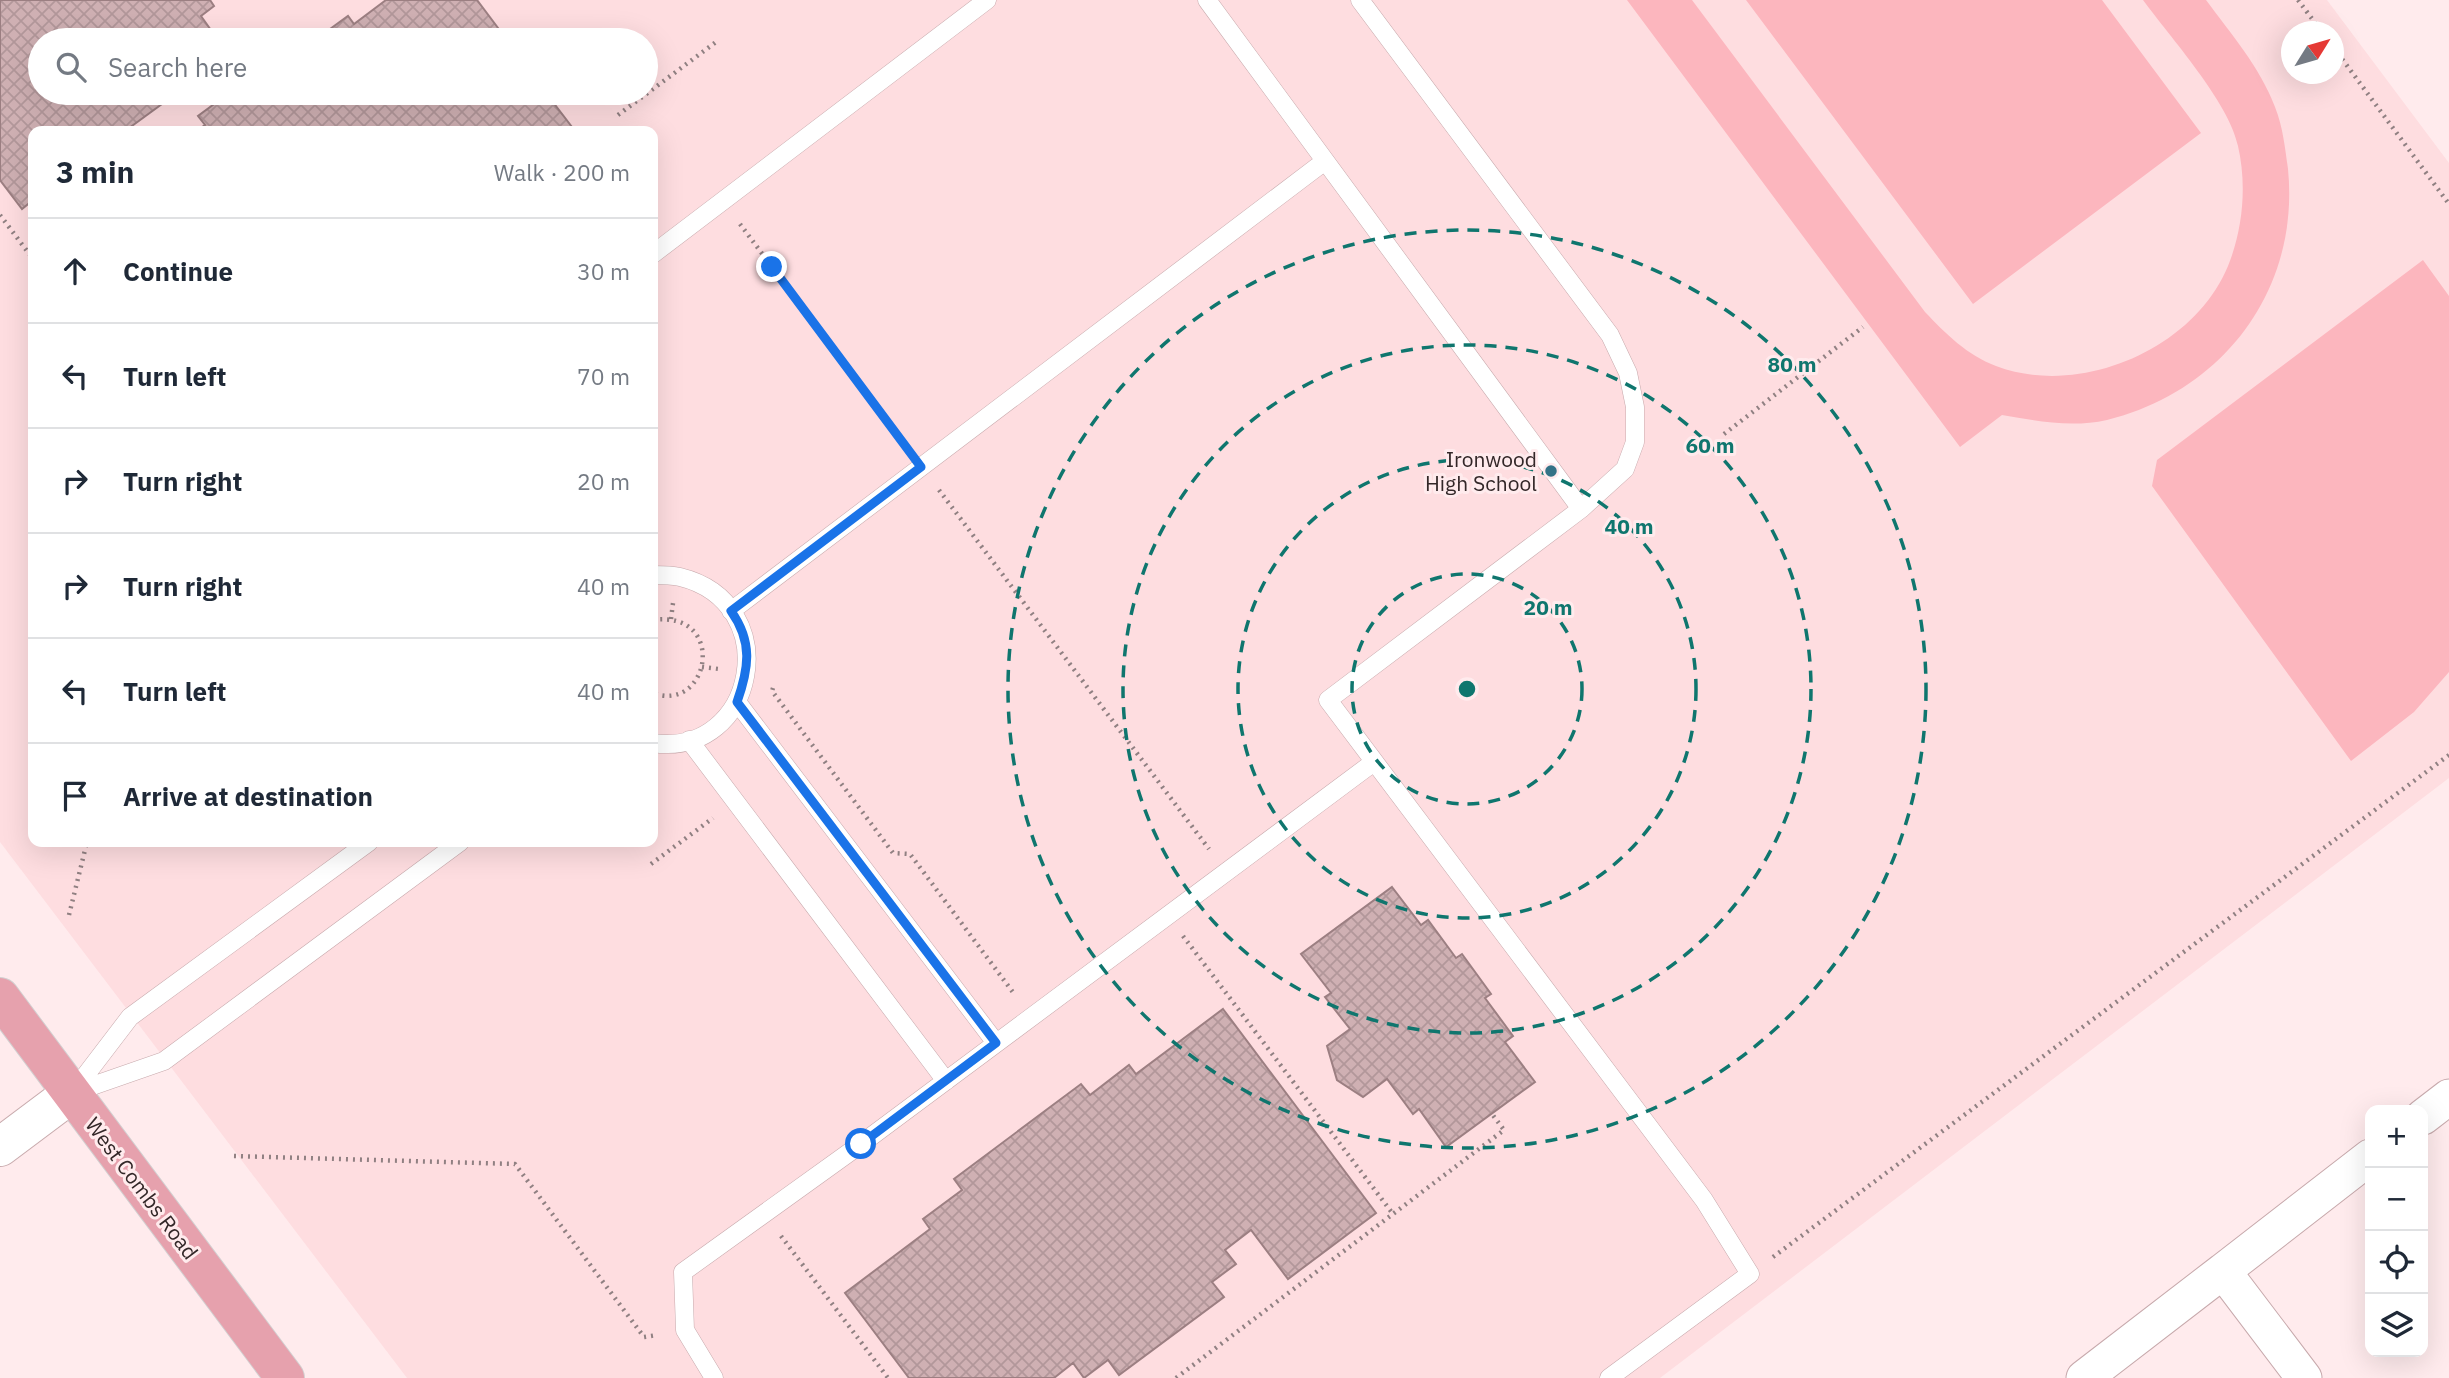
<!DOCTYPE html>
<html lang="en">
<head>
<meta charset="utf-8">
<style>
	:root { --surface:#fff; --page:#f6f6f7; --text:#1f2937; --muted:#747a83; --line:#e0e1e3 }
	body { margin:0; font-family:"IBM Plex Sans",sans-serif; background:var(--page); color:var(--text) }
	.controls { position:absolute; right:21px; bottom:21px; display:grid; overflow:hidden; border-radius:14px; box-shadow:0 7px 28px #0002 }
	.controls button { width:63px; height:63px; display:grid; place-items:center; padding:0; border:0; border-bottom:2px solid var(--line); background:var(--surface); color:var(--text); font:35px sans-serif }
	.compass { position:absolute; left:2281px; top:21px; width:63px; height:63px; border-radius:50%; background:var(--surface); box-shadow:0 7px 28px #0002; rotate:53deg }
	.stop { position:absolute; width:21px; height:21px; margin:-16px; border:5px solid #1a73e8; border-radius:50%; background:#fff }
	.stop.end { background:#1a73e8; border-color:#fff; box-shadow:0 2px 7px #0008 }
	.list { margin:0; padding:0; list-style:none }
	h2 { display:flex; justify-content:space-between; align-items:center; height:91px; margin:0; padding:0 28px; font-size:30px }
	h2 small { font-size:23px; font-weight:400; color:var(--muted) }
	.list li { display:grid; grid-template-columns:46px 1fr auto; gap:21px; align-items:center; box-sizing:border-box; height:105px; padding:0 28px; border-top:2px solid var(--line) }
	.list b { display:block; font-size:26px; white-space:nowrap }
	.list em { font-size:23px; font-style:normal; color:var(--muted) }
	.icon { flex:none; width:38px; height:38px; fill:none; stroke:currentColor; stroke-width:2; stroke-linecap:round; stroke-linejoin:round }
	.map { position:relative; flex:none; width:2449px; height:1378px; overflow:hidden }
	.search { position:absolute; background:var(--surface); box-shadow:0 7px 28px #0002; left:28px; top:28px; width:630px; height:77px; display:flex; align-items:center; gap:18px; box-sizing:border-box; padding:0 24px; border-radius:38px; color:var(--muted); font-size:26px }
	.panel { position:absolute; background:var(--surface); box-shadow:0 7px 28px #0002; left:28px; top:126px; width:630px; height:721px; border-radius:14px }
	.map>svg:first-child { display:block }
	.built { fill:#fedde0; fill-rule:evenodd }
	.green { fill:#fcb6be }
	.building { fill:url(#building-cross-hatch); stroke:#9c7f82; stroke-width:2 }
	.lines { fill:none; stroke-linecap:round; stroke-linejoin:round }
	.service-casing { stroke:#c7a9ac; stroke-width:19 }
	.minor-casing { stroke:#c7a9ac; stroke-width:37 }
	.tertiary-casing { stroke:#c7a9ac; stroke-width:40 }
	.primary-casing { stroke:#d2cfd0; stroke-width:40 }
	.path { stroke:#908082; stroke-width:4.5; stroke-dasharray:2 5; stroke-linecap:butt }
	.service { stroke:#fff; stroke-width:18 }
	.minor { stroke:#fff; stroke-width:35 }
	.tertiary { stroke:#fff; stroke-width:38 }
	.primary { stroke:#e6a1ad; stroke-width:38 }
	.route { stroke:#1a73e8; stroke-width:9 }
	.ring { fill:none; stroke:#0f766e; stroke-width:3.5; stroke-dasharray:12 9 }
	.poi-dot { fill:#337387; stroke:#ffebed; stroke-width:2.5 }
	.labels { text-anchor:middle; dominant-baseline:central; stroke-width:6; stroke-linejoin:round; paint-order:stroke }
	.poi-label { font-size:21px; fill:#332728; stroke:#ffebed; text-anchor:end }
	.street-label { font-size:21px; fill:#332728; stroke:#ffebed }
	.centre { fill:#0f766e; stroke:#ffebed; stroke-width:3.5 }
	.ring-label { font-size:21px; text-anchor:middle; font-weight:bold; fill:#0f766e; stroke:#ffebed; stroke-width:6; stroke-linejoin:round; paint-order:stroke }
</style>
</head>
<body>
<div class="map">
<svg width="2449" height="1378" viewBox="0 0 2449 1378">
	<defs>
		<pattern id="building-cross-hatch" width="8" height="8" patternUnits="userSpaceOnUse" patternTransform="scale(1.75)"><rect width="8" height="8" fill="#cfb0b3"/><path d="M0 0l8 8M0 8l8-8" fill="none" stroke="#b2979a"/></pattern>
	</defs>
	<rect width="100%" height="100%" fill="#ffebed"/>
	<!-- built -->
	<path class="built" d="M0 0H2327L2449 163V778L1660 1378H407L0 842ZM2292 32H2334V74H2292ZM40 40H646V93H40ZM33 131H653V842H33Z"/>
	<!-- green -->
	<path class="green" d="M1627 0H1692L1925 312C1946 334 1967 355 1996 366 2080 398 2194 349 2228 266 2243 229 2247 185 2238 146 2229 102 2170 37 2143 0H2206C2231 34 2260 67 2275 107 2283 127 2285 148 2288 169 2300 289 2224 391 2107 420 2071 428 2037 421 2002 415L1960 447Z
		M1746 0H2102L2201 133 1973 304Z
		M2423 260 2449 296V672L2414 712 2351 761 2152 486 2157 460Z"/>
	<!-- building -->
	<path class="building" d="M0 0H210L214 6 201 16 218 40H40V93H177L125 131H33V200L22 209 0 180Z
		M386 0H477L507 40H315L348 16 354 24Z
		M229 93H546L575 131H196L205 125 198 116Z
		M1392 887 1421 925 1428 920 1456 958 1462 954 1491 994 1485 998 1513 1036 1505 1042 1535 1082 1446 1147 1419 1109 1413 1114 1387 1079 1363 1097 1337 1080 1327 1046 1350 1029 1325 997 1331 993 1301 954Z
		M1223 1009 1376 1213 1288 1279 1251 1230 1225 1250 1236 1264 1212 1282 1224 1297 1119 1375 1108 1360 1084 1378 1073 1363 1054 1378H909L845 1293 930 1229 923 1219 962 1190 954 1179 1081 1084 1090 1095 1129 1065 1136 1074Z"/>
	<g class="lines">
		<!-- service casing -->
		<g class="service-casing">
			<path id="service" d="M1207 0 1581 509
				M1360 0 1610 335 1628 373 1635 407V442L1625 469 1581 509 1328 700 1704 1200 1750 1274 1609 1378
				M653 254 987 0
				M653 575C661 575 671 575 680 577 786 603 757 758 653 743
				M731 611 1325 161
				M737 702 996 1043
				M689 740 946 1081
				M72 1093 164 1061 460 842
				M72 1093 130 1017 369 842
				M714 1378 685 1330 683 1272 861 1144 1374 762"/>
		</g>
		<!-- minor casing -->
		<g class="minor-casing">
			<path id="minor" d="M2423 1117 2449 1097
				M2223 1271 2370 1157
				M2084 1378 2223 1271 2304 1378"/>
		</g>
		<!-- tertiary casing -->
		<g class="tertiary-casing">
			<path id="tertiary" d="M0 1147 72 1093"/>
		</g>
		<!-- primary casing -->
		<g class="primary-casing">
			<path id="primary" d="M0 997 285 1378"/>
		</g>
		<!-- path -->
		<path class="path" d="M2298 0 2322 32
			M2334 48 2449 204
			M618 115 716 42
			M0 215 33 259
			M740 224 904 444
			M1724 434 1863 327
			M939 490 1209 849
			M671 619 673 603
			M653 620C728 610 710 714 653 693
			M702 667 719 669
			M773 688 772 691 893 853 910 854 1015 995
			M651 864 713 818
			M69 915 87 842
			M1183 936 1393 1214
			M234 1156 515 1164 644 1337 657 1335
			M781 1236 888 1378
			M1773 1257 2449 755
			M1176 1378 1504 1130 1492 1114"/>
		<!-- service -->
		<use href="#service" class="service"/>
		<!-- minor -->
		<use href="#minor" class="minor"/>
		<!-- tertiary -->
		<use href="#tertiary" class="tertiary"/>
		<!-- primary -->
		<use href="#primary" class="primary"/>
	</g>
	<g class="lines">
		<!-- route -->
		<path class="route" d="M772 267 921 467 731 611C753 642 749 668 737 702L996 1043 861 1144"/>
	</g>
	<!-- distance rings -->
	<g class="ring">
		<circle cx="1467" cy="689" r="115"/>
		<circle cx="1467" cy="689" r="229"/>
		<circle cx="1467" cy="689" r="344"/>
		<circle cx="1467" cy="689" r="459"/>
	</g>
	<!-- markers -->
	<circle class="poi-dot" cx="1551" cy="471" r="7"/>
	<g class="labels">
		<!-- poi labels -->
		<g class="poi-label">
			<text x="1537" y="459">Ironwood<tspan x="1537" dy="24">High School</tspan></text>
		</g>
		<!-- street labels -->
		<g class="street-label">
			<text transform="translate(142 1188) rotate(53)">West Combs Road</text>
		</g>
	</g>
	<circle cx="1467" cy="689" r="10" class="centre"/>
	<g class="ring-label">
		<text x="1792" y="372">80 m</text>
		<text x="1710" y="453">60 m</text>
		<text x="1629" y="534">40 m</text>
		<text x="1548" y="615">20 m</text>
	</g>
</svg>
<div class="controls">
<button>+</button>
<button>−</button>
<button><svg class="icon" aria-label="locate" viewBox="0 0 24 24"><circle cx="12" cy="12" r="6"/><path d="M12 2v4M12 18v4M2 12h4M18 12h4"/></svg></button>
<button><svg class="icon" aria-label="layers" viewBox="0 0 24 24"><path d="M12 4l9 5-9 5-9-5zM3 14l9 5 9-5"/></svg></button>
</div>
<svg class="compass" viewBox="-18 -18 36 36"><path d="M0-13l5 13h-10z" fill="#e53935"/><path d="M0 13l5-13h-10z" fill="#747a83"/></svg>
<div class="stop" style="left:861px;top:1144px"></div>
<div class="stop end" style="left:772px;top:267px"></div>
<div class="search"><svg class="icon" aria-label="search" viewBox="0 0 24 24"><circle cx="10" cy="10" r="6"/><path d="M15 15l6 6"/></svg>Search here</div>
<section class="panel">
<h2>3 min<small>Walk · 200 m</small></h2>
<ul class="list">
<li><svg class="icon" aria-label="ahead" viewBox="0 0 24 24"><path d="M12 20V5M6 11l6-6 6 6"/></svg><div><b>Continue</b></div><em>30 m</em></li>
<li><svg class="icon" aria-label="left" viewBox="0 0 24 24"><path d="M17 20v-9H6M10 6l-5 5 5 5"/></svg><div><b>Turn left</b></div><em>70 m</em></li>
<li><svg class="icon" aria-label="right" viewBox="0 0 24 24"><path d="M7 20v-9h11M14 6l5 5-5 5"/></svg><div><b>Turn right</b></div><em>20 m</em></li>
<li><svg class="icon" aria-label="right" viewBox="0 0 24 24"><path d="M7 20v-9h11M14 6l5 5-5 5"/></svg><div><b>Turn right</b></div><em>40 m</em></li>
<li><svg class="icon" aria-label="left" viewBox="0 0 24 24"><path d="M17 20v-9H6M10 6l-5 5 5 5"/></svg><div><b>Turn left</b></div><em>40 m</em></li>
<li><svg class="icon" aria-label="arrive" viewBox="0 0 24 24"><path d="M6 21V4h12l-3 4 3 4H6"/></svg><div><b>Arrive at destination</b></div></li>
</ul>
</section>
</div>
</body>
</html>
